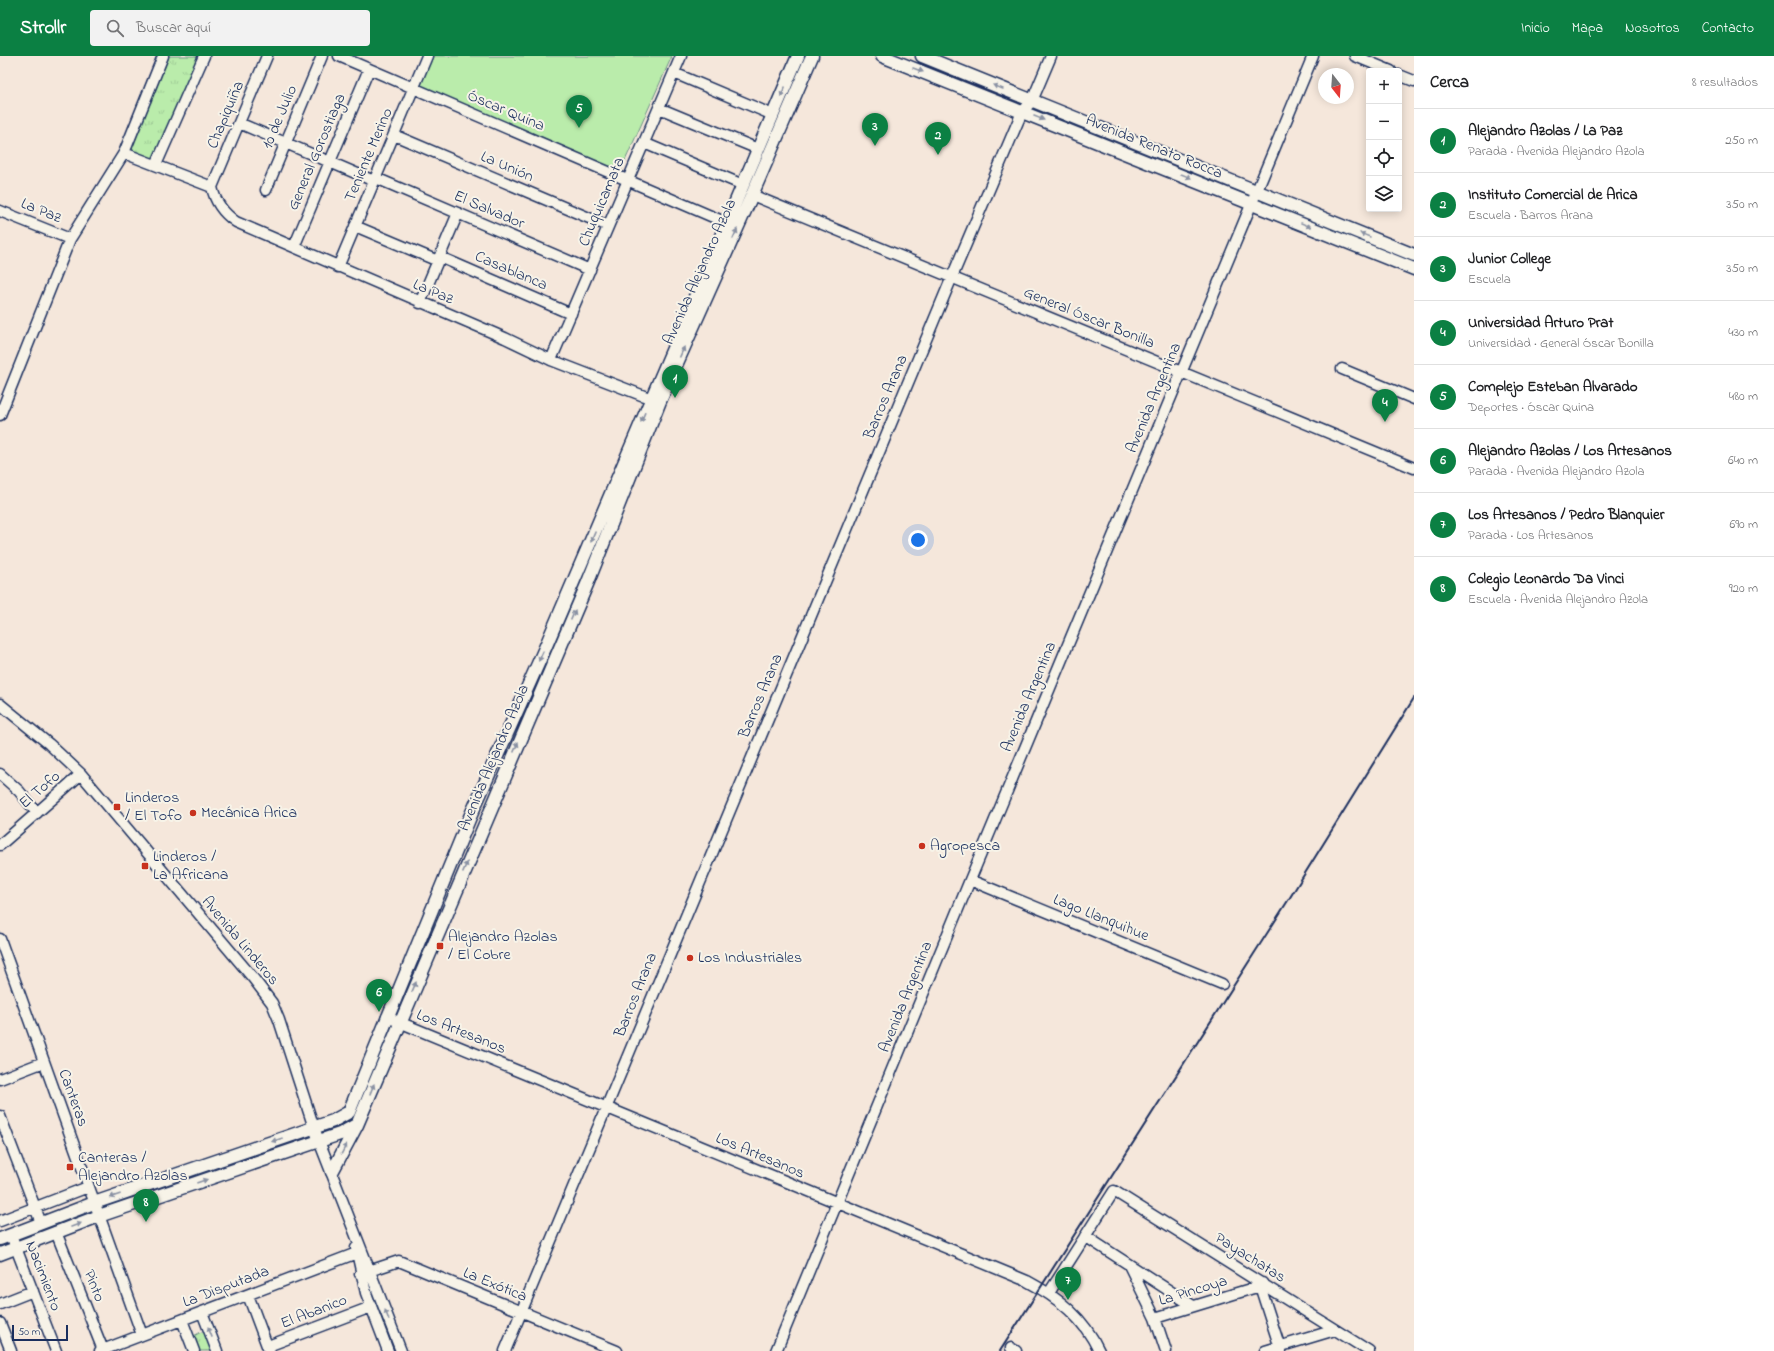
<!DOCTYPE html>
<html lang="es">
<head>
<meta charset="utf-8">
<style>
	:root { --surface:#fff; --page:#f2f2f2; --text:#202124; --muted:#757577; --line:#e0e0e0; --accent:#0b8043 }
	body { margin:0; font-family:"Indie Flower",sans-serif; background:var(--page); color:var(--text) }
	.controls { position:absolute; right:12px; top:12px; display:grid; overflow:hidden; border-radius:4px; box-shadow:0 2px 10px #0003 }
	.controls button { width:36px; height:36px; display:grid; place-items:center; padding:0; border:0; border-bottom:1px solid var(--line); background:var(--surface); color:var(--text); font:20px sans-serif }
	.compass { position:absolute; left:1318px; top:12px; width:36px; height:36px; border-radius:50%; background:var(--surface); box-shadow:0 2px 10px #0003; rotate:163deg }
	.scale { position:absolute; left:12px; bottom:10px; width:56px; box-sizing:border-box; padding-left:4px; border:2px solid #1b2f5e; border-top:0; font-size:11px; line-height:14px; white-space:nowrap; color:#1b2f5e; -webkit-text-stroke:3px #f7f3e8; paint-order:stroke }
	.you { position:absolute; left:918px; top:484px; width:14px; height:14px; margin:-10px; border:3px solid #fff; border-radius:50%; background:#1a73e8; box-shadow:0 0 0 6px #1a73e833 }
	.badge { display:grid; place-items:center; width:26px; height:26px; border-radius:50%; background:var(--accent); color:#fff; font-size:13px; font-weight:700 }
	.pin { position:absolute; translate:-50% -33px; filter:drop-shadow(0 1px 2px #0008) }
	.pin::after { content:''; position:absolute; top:21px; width:14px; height:12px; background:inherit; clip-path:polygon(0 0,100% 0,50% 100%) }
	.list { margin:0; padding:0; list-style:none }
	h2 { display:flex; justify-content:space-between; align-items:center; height:52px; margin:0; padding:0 16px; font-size:17px }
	h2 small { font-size:13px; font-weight:400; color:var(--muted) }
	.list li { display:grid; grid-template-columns:26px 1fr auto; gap:12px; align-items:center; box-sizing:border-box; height:64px; padding:0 16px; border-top:1px solid var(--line) }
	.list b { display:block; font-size:15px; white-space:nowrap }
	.list p { margin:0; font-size:13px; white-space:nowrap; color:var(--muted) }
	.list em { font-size:13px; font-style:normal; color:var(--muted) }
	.icon { flex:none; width:22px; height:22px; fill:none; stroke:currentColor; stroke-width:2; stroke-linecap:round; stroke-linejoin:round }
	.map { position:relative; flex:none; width:1414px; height:1295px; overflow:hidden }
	header { display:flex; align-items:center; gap:24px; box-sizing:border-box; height:56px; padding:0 20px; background:var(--accent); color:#fff }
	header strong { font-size:19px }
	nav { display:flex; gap:22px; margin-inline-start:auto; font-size:14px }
	.search { width:280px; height:36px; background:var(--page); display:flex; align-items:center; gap:10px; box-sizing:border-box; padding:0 14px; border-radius:4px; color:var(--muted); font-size:15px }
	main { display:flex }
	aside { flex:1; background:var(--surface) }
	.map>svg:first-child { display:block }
	.park { fill:url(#park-tufts); stroke:#6a8e84 }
	.pitch { fill:#baecab; stroke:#6a8e84 }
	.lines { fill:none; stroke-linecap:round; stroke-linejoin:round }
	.minor-casing { stroke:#1b2f5e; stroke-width:13 }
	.major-casing { stroke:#1b2f5e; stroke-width:15 }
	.minor { stroke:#f7f3e8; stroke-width:10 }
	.major { stroke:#f7f3e8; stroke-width:12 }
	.rail { stroke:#1b2f5e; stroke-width:2 }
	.oneway { fill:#8991a3 }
	.poi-dot { fill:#c8321e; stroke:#f7f3e8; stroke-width:1.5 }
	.labels { text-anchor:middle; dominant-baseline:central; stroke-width:4; stroke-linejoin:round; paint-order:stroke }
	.street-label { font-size:16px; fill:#1b2f5e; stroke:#f7f3e8 }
	.poi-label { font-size:16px; fill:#1b2f5e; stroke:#f7f3e8; text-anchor:start }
</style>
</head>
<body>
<header>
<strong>Strollr</strong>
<div class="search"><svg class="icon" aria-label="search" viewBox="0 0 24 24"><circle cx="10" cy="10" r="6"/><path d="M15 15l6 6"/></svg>Buscar aquí</div>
<nav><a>Inicio</a><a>Mapa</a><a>Nosotros</a><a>Contacto</a></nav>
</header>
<main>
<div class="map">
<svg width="1414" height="1295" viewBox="0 0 1414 1295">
	<defs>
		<pattern id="park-tufts" width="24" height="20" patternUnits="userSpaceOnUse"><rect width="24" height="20" fill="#baecab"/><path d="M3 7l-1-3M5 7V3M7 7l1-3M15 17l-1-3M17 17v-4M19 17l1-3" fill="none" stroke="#9fcb96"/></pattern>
	</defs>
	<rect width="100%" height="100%" fill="#f5e7db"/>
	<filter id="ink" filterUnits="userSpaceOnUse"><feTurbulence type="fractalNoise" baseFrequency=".025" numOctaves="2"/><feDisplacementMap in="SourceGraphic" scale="8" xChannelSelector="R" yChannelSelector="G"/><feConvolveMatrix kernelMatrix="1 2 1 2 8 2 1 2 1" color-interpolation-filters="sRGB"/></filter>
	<g filter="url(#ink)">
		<!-- park -->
		<path class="park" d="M166 0H200L154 103 133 96 131 90Z
			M201 1276 205 1277 211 1295H198L192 1281Z"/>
		<!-- pitch -->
		<path class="pitch" d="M430 0H672L620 116 417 29Z"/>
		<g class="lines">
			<!-- minor casing -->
			<g class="minor-casing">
				<path id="minor" d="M339 0 727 167
					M1355 0 1391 15
					M674 17 773 59
					M1399 19 1414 25
					M659 52 758 93
					M239 67 374 125
					M394 79 608 170
					M644 87 743 129
					M124 97 163 0
					M156 109 204 0
					M376 122 590 214
					M212 131C215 146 223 157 236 166L505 282 551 304 644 340 657 344
					M212 131 267 0
					M266 134 322 0
					M752 139 1414 412
					M0 155 70 183
					M355 170 438 205
					M294 191 369 13
					M440 201 571 258
					M338 211 427 0
					M420 247 458 157
					M551 304 681 0
					M1342 313 1414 343
					M0 359 70 183 124 97 212 131
					M0 648 49 688 81 718 253 922 272 947 279 964 314 1072 401 1295
					M0 718 19 735 37 757
					M0 789 81 718
					M970 824 1222 928
					M0 883 142 1279
					M387 961 1027 1225C1059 1242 1084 1262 1099 1295
					M0 1023 44 1006
					M0 1060 41 1167
					M0 1165 88 1131
					M56 1176 103 1294
					M11 1179 56 1295
					M1085 1180 1193 1250
					M356 1192 366 1237 388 1295
					M1129 1209 1155 1262 1166 1295
					M360 1218 399 1205 617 1295
					M1260 1230 1281 1295
					M1049 1237 1114 1135 1369 1295
					M248 1239 269 1295
					M0 1248 33 1235
					M202 1256 217 1295
					M1155 1262 1260 1230 1262 1227
					M182 1264 194 1295
					M0 1267 11 1295
					M268 1290 371 1251
					M1011 1292 1016 1295
					M100 1295 362 1195
					M505 1295 952 221 1022 56 1032 45 1051 0
					M776 1295 970 824 1313 0
					M1265 1295 1335 1274"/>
			</g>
			<!-- major casing -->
			<g class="major-casing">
				<path id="major" d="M882 0 1414 213
					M922 0 1414 199
					M332 1116 357 1069 588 526 660 345 752 139 812 0
					M0 1183 94 1147 333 1065 349 1056 470 761 545 592 798 0
					M0 1198 99 1160 340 1078 356 1069"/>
			</g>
			<!-- minor -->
			<use href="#minor" class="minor"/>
			<!-- major -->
			<use href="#major" class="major"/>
			<!-- rail -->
			<path class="rail" d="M1000 1295 1289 843 1414 642"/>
		</g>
		<!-- one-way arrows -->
		<defs><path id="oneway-solid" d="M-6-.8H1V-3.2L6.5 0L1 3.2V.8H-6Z"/></defs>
		<g class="oneway">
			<use href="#oneway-solid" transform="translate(918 14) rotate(21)"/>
			<use href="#oneway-solid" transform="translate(998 31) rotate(-158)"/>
			<use href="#oneway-solid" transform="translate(783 36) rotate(113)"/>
			<use href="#oneway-solid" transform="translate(1039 62) rotate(22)"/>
			<use href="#oneway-solid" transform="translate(1186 120) rotate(22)"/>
			<use href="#oneway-solid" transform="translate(1306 169) rotate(22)"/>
			<use href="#oneway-solid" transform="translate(735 178) rotate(-66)"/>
			<use href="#oneway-solid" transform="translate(1365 179) rotate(-158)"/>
			<use href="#oneway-solid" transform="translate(682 296) rotate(-66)"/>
			<use href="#oneway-solid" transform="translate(643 361) rotate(113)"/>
			<use href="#oneway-solid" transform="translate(593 481) rotate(113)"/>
			<use href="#oneway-solid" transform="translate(573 559) rotate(-67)"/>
			<use href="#oneway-solid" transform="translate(541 600) rotate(115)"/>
			<use href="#oneway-solid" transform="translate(516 691) rotate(-67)"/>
			<use href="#oneway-solid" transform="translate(465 811) rotate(-67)"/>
			<use href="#oneway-solid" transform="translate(414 931) rotate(-67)"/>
			<use href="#oneway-solid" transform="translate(372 1033) rotate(-68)"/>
			<use href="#oneway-solid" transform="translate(277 1084) rotate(161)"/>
			<use href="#oneway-solid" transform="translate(344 1093) rotate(-62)"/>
			<use href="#oneway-solid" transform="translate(202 1125) rotate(-19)"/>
			<use href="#oneway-solid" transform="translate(115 1140) rotate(161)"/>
			<use href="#oneway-solid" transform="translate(76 1169) rotate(-21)"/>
			<use href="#oneway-solid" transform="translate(387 1259) rotate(-111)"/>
			<use href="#oneway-solid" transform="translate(210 1276) rotate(-111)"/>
		</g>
	</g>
	<!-- markers -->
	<g class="poi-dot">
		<rect x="113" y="747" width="8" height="8" rx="2"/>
		<circle cx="193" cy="757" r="4"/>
		<circle cx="922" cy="790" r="4"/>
		<rect x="141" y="806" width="8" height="8" rx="2"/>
		<rect x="436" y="886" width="8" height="8" rx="2"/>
		<circle cx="690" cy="902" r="4"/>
		<rect x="66" y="1107" width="8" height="8" rx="2"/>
	</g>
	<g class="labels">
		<!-- street labels -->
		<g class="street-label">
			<text transform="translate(506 55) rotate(23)">Óscar Quina</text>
			<text transform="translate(226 59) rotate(-67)">Chapiquiña</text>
			<text transform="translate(280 61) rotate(-67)">10 de Julio</text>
			<text transform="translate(1154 91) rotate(22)">Avenida Renato Rocca</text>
			<text transform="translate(317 96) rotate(-67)">General Gorostiaga</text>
			<text transform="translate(369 99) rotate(-67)">Teniente Merino</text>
			<text transform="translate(507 111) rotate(23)">La Unión</text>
			<text transform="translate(602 146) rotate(-67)">Chuquicamata</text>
			<text transform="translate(489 154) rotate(23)">El Salvador</text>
			<text transform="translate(41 155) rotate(22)">La Paz</text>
			<text transform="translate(511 215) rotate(23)">Casablanca</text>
			<text transform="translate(700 216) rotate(-66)">Avenida Alejandro Azola</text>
			<text transform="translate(433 236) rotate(23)">La Paz</text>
			<text transform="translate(1089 262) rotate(22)">General Óscar Bonilla</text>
			<text transform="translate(886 341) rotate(-67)">Barros Arana</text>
			<text transform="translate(1154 342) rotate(-67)">Avenida Argentina</text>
			<text transform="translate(761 640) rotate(-67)">Barros Arana</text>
			<text transform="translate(1029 641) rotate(-67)">Avenida Argentina</text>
			<text transform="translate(494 702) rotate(-67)">Avenida Alejandro Azola</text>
			<text transform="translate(40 734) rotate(-41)">El Tofo</text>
			<text transform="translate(1101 862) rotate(22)">Lago Llanquihue</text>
			<text transform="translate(240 885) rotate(50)">Avenida Linderos</text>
			<text transform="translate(636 939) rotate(-68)">Barros Arana</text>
			<text transform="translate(906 941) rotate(-68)">Avenida Argentina</text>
			<text transform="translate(461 976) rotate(22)">Los Artesanos</text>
			<text transform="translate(73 1042) rotate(70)">Canteras</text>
			<text transform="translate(760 1100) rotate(23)">Los Artesanos</text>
			<text transform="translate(1250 1202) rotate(32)">Payachatas</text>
			<text transform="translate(43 1220) rotate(69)">Nacimiento</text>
			<text transform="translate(495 1229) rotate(22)">La Exótica</text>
			<text transform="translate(94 1230) rotate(68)">Pinto</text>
			<text transform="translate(226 1231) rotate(-21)">La Disputada</text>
			<text transform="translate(1193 1235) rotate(-17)">La Pincoya</text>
			<text transform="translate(314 1256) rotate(-21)">El Abanico</text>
		</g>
		<!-- poi labels -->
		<g class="poi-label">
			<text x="125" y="742">Linderos<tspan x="125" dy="18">/ El Tofo</tspan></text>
			<text x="201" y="757">Mecánica Arica</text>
			<text x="930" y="790">Agropesca</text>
			<text x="153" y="801">Linderos /<tspan x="153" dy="18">La Africana</tspan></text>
			<text x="448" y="881">Alejandro Azolas<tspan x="448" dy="18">/ El Cobre</tspan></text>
			<text x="698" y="902">Los Industriales</text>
			<text x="78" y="1102">Canteras /<tspan x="78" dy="18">Alejandro Azolas</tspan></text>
		</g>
	</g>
</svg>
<div class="controls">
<button>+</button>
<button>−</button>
<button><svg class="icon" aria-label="locate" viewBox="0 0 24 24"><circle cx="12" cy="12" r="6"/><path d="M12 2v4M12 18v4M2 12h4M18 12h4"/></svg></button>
<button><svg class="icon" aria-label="layers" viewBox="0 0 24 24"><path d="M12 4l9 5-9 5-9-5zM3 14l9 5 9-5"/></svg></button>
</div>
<svg class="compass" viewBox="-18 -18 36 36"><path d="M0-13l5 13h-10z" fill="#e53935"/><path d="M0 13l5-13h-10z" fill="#757577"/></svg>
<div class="scale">50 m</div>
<div class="you"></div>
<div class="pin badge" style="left:675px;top:342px">1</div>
<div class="pin badge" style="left:938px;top:99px">2</div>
<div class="pin badge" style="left:875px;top:90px">3</div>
<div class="pin badge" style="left:1385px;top:366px">4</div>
<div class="pin badge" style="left:579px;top:72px">5</div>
<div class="pin badge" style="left:379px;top:956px">6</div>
<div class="pin badge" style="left:1068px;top:1244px">7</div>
<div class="pin badge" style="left:146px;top:1166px">8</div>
</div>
<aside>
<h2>Cerca<small>8 resultados</small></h2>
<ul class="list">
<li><span class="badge">1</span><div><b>Alejandro Azolas / La Paz</b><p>Parada · Avenida Alejandro Azola</p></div><em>250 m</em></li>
<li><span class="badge">2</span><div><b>Instituto Comercial de Arica</b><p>Escuela · Barros Arana</p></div><em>350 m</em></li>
<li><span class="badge">3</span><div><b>Junior College</b><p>Escuela</p></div><em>350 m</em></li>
<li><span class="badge">4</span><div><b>Universidad Arturo Prat</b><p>Universidad · General Óscar Bonilla</p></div><em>430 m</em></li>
<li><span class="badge">5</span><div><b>Complejo Esteban Alvarado</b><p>Deportes · Óscar Quina</p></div><em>480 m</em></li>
<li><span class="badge">6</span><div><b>Alejandro Azolas / Los Artesanos</b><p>Parada · Avenida Alejandro Azola</p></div><em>640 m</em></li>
<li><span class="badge">7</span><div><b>Los Artesanos / Pedro Blanquier</b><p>Parada · Los Artesanos</p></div><em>690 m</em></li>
<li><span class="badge">8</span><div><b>Colegio Leonardo Da Vinci</b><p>Escuela · Avenida Alejandro Azola</p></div><em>920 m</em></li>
</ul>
</aside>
</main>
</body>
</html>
